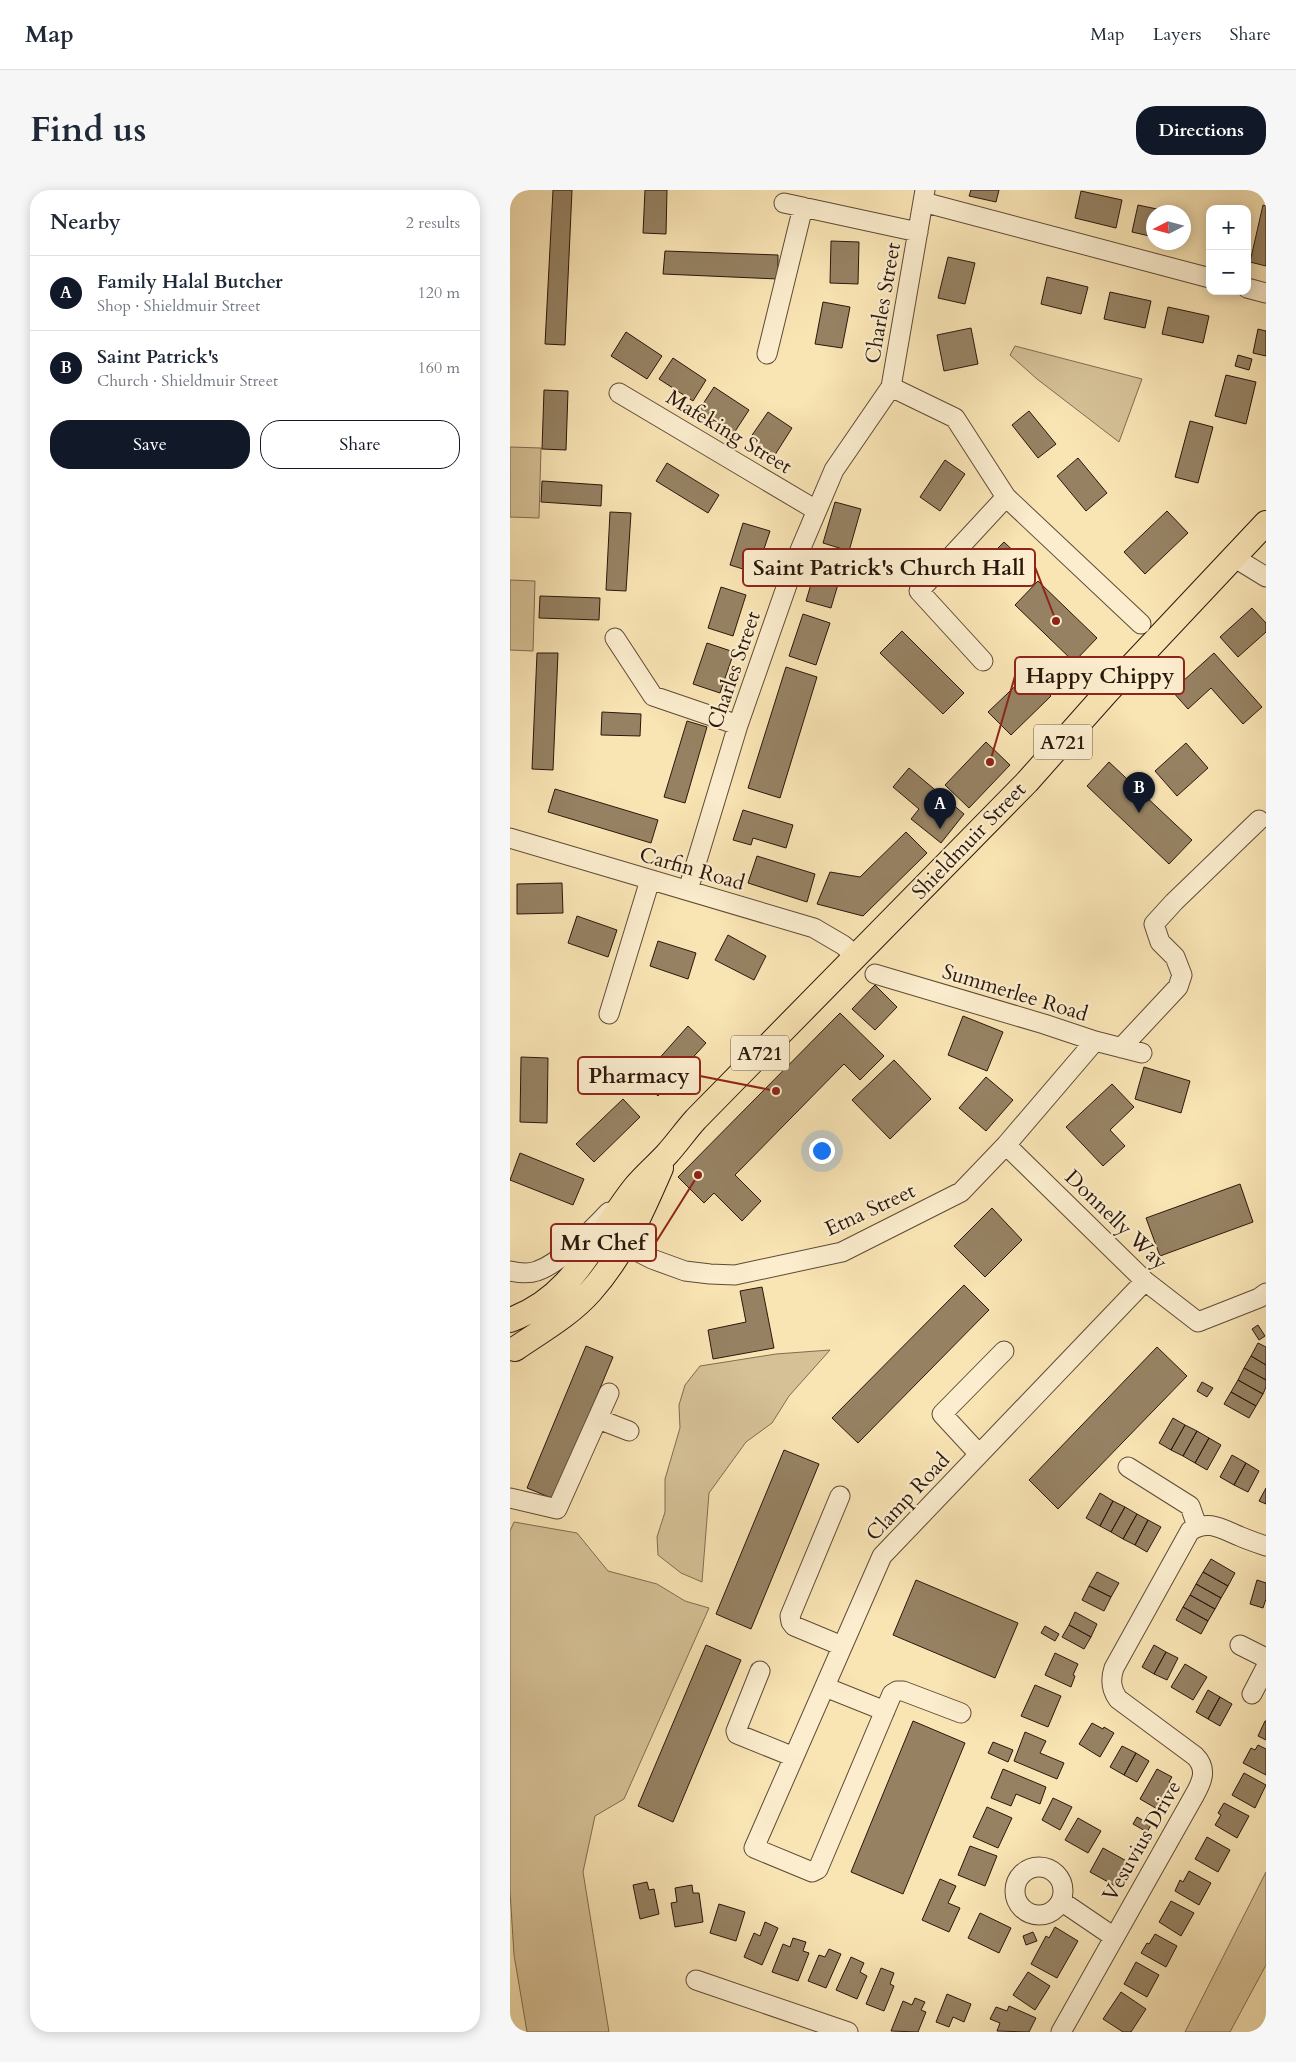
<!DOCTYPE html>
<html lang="en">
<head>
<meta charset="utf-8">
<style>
	:root { --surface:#fff; --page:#f6f6f7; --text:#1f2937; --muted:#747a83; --line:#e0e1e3; --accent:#111827 }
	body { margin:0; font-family:Cardo,serif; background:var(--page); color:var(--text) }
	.controls { position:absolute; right:15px; top:15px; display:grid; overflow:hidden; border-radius:10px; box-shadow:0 2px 12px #0003 }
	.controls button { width:45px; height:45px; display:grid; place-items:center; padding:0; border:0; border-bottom:1px solid var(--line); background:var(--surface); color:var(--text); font:25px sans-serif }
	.compass { position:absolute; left:636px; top:15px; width:45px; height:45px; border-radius:50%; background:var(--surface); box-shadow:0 2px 12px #0003; rotate:264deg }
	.you { position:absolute; left:311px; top:960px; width:18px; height:18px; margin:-12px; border:4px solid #fff; border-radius:50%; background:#1a73e8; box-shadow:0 0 0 8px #1a73e833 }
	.badge { display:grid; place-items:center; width:32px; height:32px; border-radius:50%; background:var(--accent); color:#fff; font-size:16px; font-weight:700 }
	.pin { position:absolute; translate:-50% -41px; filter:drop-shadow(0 1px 2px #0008) }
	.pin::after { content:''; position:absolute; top:26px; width:18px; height:15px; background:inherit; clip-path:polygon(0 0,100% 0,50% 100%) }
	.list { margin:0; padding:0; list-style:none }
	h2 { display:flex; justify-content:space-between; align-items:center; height:65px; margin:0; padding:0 20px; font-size:21px }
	h2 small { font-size:16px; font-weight:400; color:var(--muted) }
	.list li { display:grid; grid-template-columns:32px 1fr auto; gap:15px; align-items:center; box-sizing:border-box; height:75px; padding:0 20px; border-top:1px solid var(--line) }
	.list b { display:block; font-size:19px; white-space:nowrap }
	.list p { margin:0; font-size:16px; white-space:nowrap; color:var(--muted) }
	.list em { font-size:16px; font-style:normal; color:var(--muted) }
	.actions { display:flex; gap:10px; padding:15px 20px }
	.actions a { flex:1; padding:11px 0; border:1px solid var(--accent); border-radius:20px; text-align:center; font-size:18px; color:var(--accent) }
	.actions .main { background:var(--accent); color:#fff }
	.map { position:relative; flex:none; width:756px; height:1842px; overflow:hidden; border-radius:20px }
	header { display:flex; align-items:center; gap:30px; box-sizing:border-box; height:70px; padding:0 25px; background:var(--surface); border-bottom:1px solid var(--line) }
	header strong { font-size:24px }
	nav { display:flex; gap:28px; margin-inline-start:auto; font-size:18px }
	.intro { display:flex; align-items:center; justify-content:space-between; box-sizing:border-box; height:120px; padding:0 30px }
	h1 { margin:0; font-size:35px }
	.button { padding:12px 22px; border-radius:20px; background:var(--accent); color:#fff; font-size:18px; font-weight:700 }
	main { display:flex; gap:30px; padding:0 30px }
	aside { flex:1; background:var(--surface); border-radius:20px; box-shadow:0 2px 12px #0003 }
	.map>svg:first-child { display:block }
	.green { fill:#d6c197; stroke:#806c52 }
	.building { fill:#968263; stroke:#2b170c }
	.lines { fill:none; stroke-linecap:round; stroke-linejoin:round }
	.minor-casing { stroke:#5e4a36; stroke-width:21 }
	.major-casing { stroke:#2b170c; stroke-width:26 }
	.minor { stroke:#fbedce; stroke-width:19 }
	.major { stroke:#f9e4b4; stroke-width:24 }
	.rail { stroke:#2b170c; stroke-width:4; stroke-dasharray:9 9; stroke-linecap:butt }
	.labels { text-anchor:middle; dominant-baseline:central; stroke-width:4.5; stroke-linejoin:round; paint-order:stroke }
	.shield { fill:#fbedce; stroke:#695746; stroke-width:1 }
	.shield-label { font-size:20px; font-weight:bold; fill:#2b170c }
	.street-label { font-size:21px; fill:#2b170c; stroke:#fbedce }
	.leader { fill:none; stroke:#8f2418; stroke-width:2 }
	.callout-dot { fill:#8f2418; stroke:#fbedce; stroke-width:2 }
	.callout { fill:#fbedce; stroke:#8f2418; stroke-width:2 }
	.callout-label { font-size:22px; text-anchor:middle; font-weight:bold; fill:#2b170c }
</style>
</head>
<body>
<header>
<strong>Map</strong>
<nav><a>Map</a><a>Layers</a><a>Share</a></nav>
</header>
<div class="intro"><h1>Find us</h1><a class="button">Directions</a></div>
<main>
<aside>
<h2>Nearby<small>2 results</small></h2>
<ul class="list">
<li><span class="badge">A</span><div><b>Family Halal Butcher</b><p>Shop · Shieldmuir Street</p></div><em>120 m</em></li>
<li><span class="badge">B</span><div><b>Saint Patrick's</b><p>Church · Shieldmuir Street</p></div><em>160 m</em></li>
</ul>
<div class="actions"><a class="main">Save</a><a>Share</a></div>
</aside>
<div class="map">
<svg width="756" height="1842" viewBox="0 0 756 1842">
	<rect width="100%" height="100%" fill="#f9e4b4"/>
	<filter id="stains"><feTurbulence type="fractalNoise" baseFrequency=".004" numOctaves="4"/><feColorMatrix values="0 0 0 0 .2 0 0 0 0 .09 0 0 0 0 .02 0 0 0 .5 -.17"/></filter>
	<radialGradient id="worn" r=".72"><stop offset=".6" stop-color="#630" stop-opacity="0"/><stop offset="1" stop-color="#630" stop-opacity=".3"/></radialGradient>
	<!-- green -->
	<path class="green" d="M505 156 632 189 609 252 527 189 500 165Z
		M0 257 31 258 29 328 0 327Z
		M0 390 25 391 23 461 0 460Z
		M320 1160 279 1206 262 1233 236 1252 199 1303 192 1392 171 1383 148 1365 147 1347 155 1322V1289L170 1238 169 1215 175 1195 190 1176 266 1164Z
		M4 1332 67 1343 98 1381 147 1394 175 1411 199 1418 114 1609 85 1626 73 1682 99 1842H17L4 1765 0 1701V1341Z
		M756 1682V1775L720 1842H675Z"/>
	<!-- building -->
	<path class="building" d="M43 0H62L55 155 35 154Z
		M135 0H157L156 44 133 43Z
		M461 0H489L486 12 459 6Z
		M571 1 612 10 606 38 565 28Z
		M628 15 661 22H644V47L622 42Z
		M753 15 756 16V76L740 72Z
		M321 51 349 52 348 94 320 93Z
		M155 61 268 65V89L153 84Z
		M438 67 465 73 455 114 428 108Z
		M537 87 578 97 571 124 531 114Z
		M600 102 641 111 635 138 594 129Z
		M313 112 340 117 332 158 305 154Z
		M658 117 699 126 693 153 652 144Z
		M461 138 468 174 434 181 427 145Z
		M748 139 756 141V166L743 163Z
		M116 142 152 166 137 189 101 166Z
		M728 165 742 169 739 180 725 176Z
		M163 168 196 190 183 211 149 189Z
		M716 185 746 192 736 234 705 226Z
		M204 197 239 220 224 243 189 220Z
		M34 200 58 201 56 260 32 259Z
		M519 221 546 254 528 268 502 235Z
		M258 222 282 238 263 268 238 251Z
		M680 231 703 237 688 293 665 287Z
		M568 268 597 303 576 321 547 286Z
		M435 270 455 284 430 321 410 307Z
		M157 273 209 305 198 323 146 291Z
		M32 291 92 295 91 316 31 312Z
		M325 312 351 319 339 361 313 353Z
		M657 321 678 343 635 384 614 362Z
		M100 322 121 323 116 401 96 400Z
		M233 333 260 341 246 383 220 375Z
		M494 352 512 369 492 389 475 371Z
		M309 367 334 374 321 418 296 411Z
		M528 391 587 448 564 472 505 415Z
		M211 397 236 405 223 446 198 438Z
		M30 406 90 408 89 430 29 428Z
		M742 418 756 433V442L728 467 710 447Z
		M293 424 320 433 306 475 279 466Z
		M392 441 454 503 433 524 370 463Z
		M197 453 224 462 210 503 183 494Z
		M27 463H48L43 580 22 579Z
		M704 463 752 517 733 534 701 498 678 519 662 501Z
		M276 477 307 487 270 608 238 598Z
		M519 483 541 506 501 545 478 522Z
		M92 522 131 524 130 546 91 545Z
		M177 531 197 537 175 613 154 607Z
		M476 552 500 575 459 618 435 595Z
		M676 553 698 578 667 606 645 581Z
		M599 572 682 650 659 674 577 596Z
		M399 578 454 624 431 653 401 629 409 619 383 597Z
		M45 599 148 630 141 653 38 622Z
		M233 620 283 635 276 658 243 648 241 655 223 650Z
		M396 642 417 663 353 726 307 714 320 682 350 687Z
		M247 666 305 684 297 712 238 693Z
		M52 693 53 723 7 724V694Z
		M67 726 107 740 98 767 58 753Z
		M218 745 256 766 244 790 205 770Z
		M148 751 186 763 178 789 140 776Z
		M365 795 387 817 365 840 342 819Z
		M330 823 374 866 350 890 334 874 225 985 251 1011 232 1031 204 1003 194 1013 168 987Z
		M453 826 493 842 477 881 438 865Z
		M178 836 196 853 148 906 130 890Z
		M11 867 38 868 37 933 10 932Z
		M384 870 421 909 380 949 342 910Z
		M634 877 680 891 671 923 625 909Z
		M476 887 503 910 476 941 449 918Z
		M602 894 624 917 600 940 615 956 593 976 556 937Z
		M113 909 130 927 84 972 66 954Z
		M10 963 74 989 63 1015 0 990Z
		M730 994 743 1032 650 1066 636 1028Z
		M482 1018 512 1050 475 1087 444 1056Z
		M454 1095 479 1120 348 1253 322 1228Z
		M252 1097 264 1158 203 1169 198 1140 236 1132 230 1101Z
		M748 1135 755 1146 749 1150 742 1139Z
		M748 1153 756 1157V1175L741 1166Z
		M76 1156 103 1167 44 1309 17 1298Z
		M647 1157 677 1186 548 1319 519 1290Z
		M741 1166 756 1175V1190L734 1178Z
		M734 1178 756 1190V1197L753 1204 728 1190Z
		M728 1190 753 1204 746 1216 721 1202Z
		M692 1192 703 1198 697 1207 687 1201Z
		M721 1202 746 1216 739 1228 714 1214Z
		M663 1228 675 1235 661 1260 649 1253Z
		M675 1235 687 1241 673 1266 661 1260Z
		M687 1241 699 1248 685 1273 673 1266Z
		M699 1248 711 1255 697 1280 685 1273Z
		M274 1260 309 1274 241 1439 206 1424Z
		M722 1265 736 1273 724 1295 710 1287Z
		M736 1273 749 1281 738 1302 724 1295Z
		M756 1298V1314L749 1311Z
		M590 1303 603 1311 590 1336 576 1328Z
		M603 1311 615 1317 601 1342 590 1336Z
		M615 1317 627 1324 613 1349 601 1342Z
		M627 1324 638 1330 625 1355 613 1349Z
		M638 1330 651 1337 637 1362 625 1355Z
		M701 1369 725 1383 718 1396 693 1382Z
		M587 1382 609 1393 601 1407 579 1396Z
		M693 1382 718 1396 711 1408 686 1394Z
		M406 1390 508 1433 485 1488 383 1445Z
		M747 1390 756 1393V1409L753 1418 740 1414Z
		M686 1394 711 1408 705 1419 680 1405Z
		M579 1396 601 1407 594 1421 572 1410Z
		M680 1405 705 1419 698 1431 673 1417Z
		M673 1417 698 1431 691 1444 666 1430Z
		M565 1422 587 1434 581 1447 559 1435Z
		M559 1435 581 1447 574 1459 552 1447Z
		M535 1436 549 1444 545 1451 531 1443Z
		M196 1455 231 1470 163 1632 128 1616Z
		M644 1455 656 1462 644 1484 632 1477Z
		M656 1462 668 1468 657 1490 644 1484Z
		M545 1463 568 1474 563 1485 565 1486 561 1497 535 1485Z
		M675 1474 697 1487 683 1510 661 1497Z
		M525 1495 551 1506 538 1537 511 1526Z
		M698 1500 710 1507 698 1529 686 1522Z
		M710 1507 722 1514 710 1536 698 1529Z
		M403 1531 455 1553 393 1704 341 1682Z
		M755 1531H756V1550L748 1546Z
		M582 1533 593 1539 594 1537 604 1543 590 1567 569 1554Z
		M515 1542 536 1551 530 1563 554 1573 547 1589 504 1571Z
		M483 1552 503 1560 498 1572 478 1563Z
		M748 1555 756 1559V1585L733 1573 741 1558 745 1560Z
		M612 1556 626 1563 614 1585 600 1577Z
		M626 1563 639 1571 627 1592 614 1585Z
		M493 1579 536 1597 530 1614 506 1604 501 1616 481 1608Z
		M647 1579 662 1587 659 1592 664 1594 649 1620 630 1609Z
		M734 1583 756 1595 745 1618 722 1605Z
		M543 1608 562 1617 550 1640 532 1630Z
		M714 1613 739 1626 727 1648 705 1635 711 1625 708 1623Z
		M477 1617 502 1628 488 1658 463 1647Z
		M627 1627 641 1635 637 1642 623 1634Z
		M568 1628 591 1641 578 1663 555 1650Z
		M697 1647 720 1660 708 1682 685 1669Z
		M460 1656 487 1666 475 1696 448 1685Z
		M593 1658 622 1674 609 1698 580 1682Z
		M679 1681 701 1693 689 1715 665 1701 670 1690 673 1692Z
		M430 1689 446 1696 438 1713 450 1718 439 1742 412 1730Z
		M137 1692 139 1700 144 1699 149 1724 130 1729 123 1695Z
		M182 1695 183 1703H189L193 1732 165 1737 161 1713 167 1712 165 1698Z
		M661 1711 684 1723 671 1746 649 1732Z
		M209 1714 235 1722 226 1751 200 1743Z
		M470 1723 501 1738 489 1763 458 1748Z
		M255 1732 268 1738 252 1775 234 1767 244 1743 250 1746Z
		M545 1737 568 1751 547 1788 521 1774 536 1746 539 1748Z
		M523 1742 527 1751 516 1755 513 1746Z
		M645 1744 667 1756 656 1777 631 1763 637 1753 639 1754Z
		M283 1748 296 1752 293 1761 299 1763 288 1791 262 1782 273 1754 280 1757Z
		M319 1759 331 1764 316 1798 298 1791 309 1765 315 1767Z
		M341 1767 354 1773 350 1782 357 1786 347 1809 326 1800Z
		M626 1772 649 1785 637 1807 614 1794Z
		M371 1778 384 1783 380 1794 384 1796 374 1821 356 1814Z
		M518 1782 540 1796 525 1820 503 1805Z
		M611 1802 636 1819 621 1842H613L593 1829Z
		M437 1804 461 1814 454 1832 443 1827 439 1837 426 1832Z
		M405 1808 415 1812 411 1820 416 1822 408 1842 381 1841 393 1811 402 1815Z
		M499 1816 526 1828 519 1842 487 1841 490 1833 480 1829 486 1817 497 1821Z"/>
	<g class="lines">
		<!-- minor casing -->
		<g class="minor-casing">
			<path id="minor" d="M413 12 700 88
				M274 13 408 42
				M737 98 756 103
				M257 164 293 17
				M381 197 445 228 496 307 631 434
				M109 203 306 320
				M725 368 756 387
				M105 448 143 506 228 535
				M473 471 409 401 496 307
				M0 648 304 738 333 755 346 766
				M178 700 228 535 285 372 324 280 381 197 415 0
				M365 784 534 834 585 851 632 863
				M99 824 140 690
				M611 858 668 797 672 785 665 767 650 752 644 734 664 712 749 630
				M496 955 635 1091 688 1132 749 1108 756 1103
				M103 1049 142 1069 175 1081 200 1084 225 1085 332 1062 451 1002 496 955 585 851
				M0 1081C9 1083 19 1084 27 1081 51 1073 81 1040 99 1022
				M88 1229 119 1241
				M469 1264 432 1224 494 1161
				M618 1277 680 1316 687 1336
				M330 1306 280 1426 281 1432 284 1436 332 1456
				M0 1308 47 1319 99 1203
				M730 1455 756 1468
				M250 1481 226 1541 227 1544 284 1567
				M315 1497 375 1521
				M742 1504 756 1477
				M451 1523 393 1501H387L382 1504 308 1679 302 1682 244 1658 372 1366 635 1091
				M505 1701a24 24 0 1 1 48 0a24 24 0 1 1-48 0Z
				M551 1711 604 1747
				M186 1790 338 1842
				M551 1842 684 1606C692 1592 698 1579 685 1566L608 1509C601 1499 600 1490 604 1478L680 1341C698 1329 712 1339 729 1346 738 1350 747 1353 756 1356"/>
		</g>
		<!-- major casing -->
		<g class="major-casing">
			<path id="major" d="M0 1130C66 1106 85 1047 125 997 135 985 147 975 157 964 167 953 176 940 186 929L517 592 597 502 756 333
				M5 1159C31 1141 60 1125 81 1101 113 1065 132 1022 151 978"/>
		</g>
		<!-- minor -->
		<use href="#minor" class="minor"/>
		<!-- major -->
		<use href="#major" class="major"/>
		<!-- rail -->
		<path class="rail" d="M751 1842 756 1833"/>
	</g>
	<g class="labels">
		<!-- shield labels -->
		<g class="shield">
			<rect x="524" y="534.5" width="58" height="35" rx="4"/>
			<rect x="221" y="845.5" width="58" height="35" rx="4"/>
		</g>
		<g class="shield-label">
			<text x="553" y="552">A721</text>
			<text x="250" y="863">A721</text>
		</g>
		<!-- street labels -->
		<g class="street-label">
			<text transform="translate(373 113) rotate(-80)">Charles Street</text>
			<text transform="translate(219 242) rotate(31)">Mafeking Street</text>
			<text transform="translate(224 480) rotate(-71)">Charles Street</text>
			<text transform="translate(459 651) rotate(-46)">Shieldmuir Street</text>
			<text transform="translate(182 679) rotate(16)">Carfin Road</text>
			<text transform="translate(505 803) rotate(17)">Summerlee Road</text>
			<text transform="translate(360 1020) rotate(-25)">Etna Street</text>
			<text transform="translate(606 1030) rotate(44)">Donnelly Way</text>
			<text transform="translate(398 1307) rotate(-47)">Clamp Road</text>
			<text transform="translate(632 1651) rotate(-60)">Vesuvius Drive</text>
		</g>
	</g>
	<!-- callouts -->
	<path class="leader" d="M546 431L525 377M480 572L505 486M266 901L190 886M188 985L146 1052"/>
	<g class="callout-dot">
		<circle cx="546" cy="431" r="5"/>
		<circle cx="480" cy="572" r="5"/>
		<circle cx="266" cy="901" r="5"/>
		<circle cx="188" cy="985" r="5"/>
	</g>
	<g class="callout">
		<rect x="233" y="359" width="292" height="37" rx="5"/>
		<rect x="505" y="467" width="169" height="37" rx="5"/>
		<rect x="68" y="867" width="122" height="37" rx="5"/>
		<rect x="41" y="1034" width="105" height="37" rx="5"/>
	</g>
	<g class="callout-label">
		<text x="379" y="385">Saint Patrick's Church Hall</text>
		<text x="590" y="493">Happy Chippy</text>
		<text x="129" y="893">Pharmacy</text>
		<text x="93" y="1060">Mr Chef</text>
	</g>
	<rect width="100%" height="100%" filter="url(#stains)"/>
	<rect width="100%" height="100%" fill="url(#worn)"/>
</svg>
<div class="controls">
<button>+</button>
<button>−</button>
</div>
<svg class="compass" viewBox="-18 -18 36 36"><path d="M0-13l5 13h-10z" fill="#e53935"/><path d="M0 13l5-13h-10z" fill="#747a83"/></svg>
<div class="you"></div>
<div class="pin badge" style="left:430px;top:639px">A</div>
<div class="pin badge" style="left:629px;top:623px">B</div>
</div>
</main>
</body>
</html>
